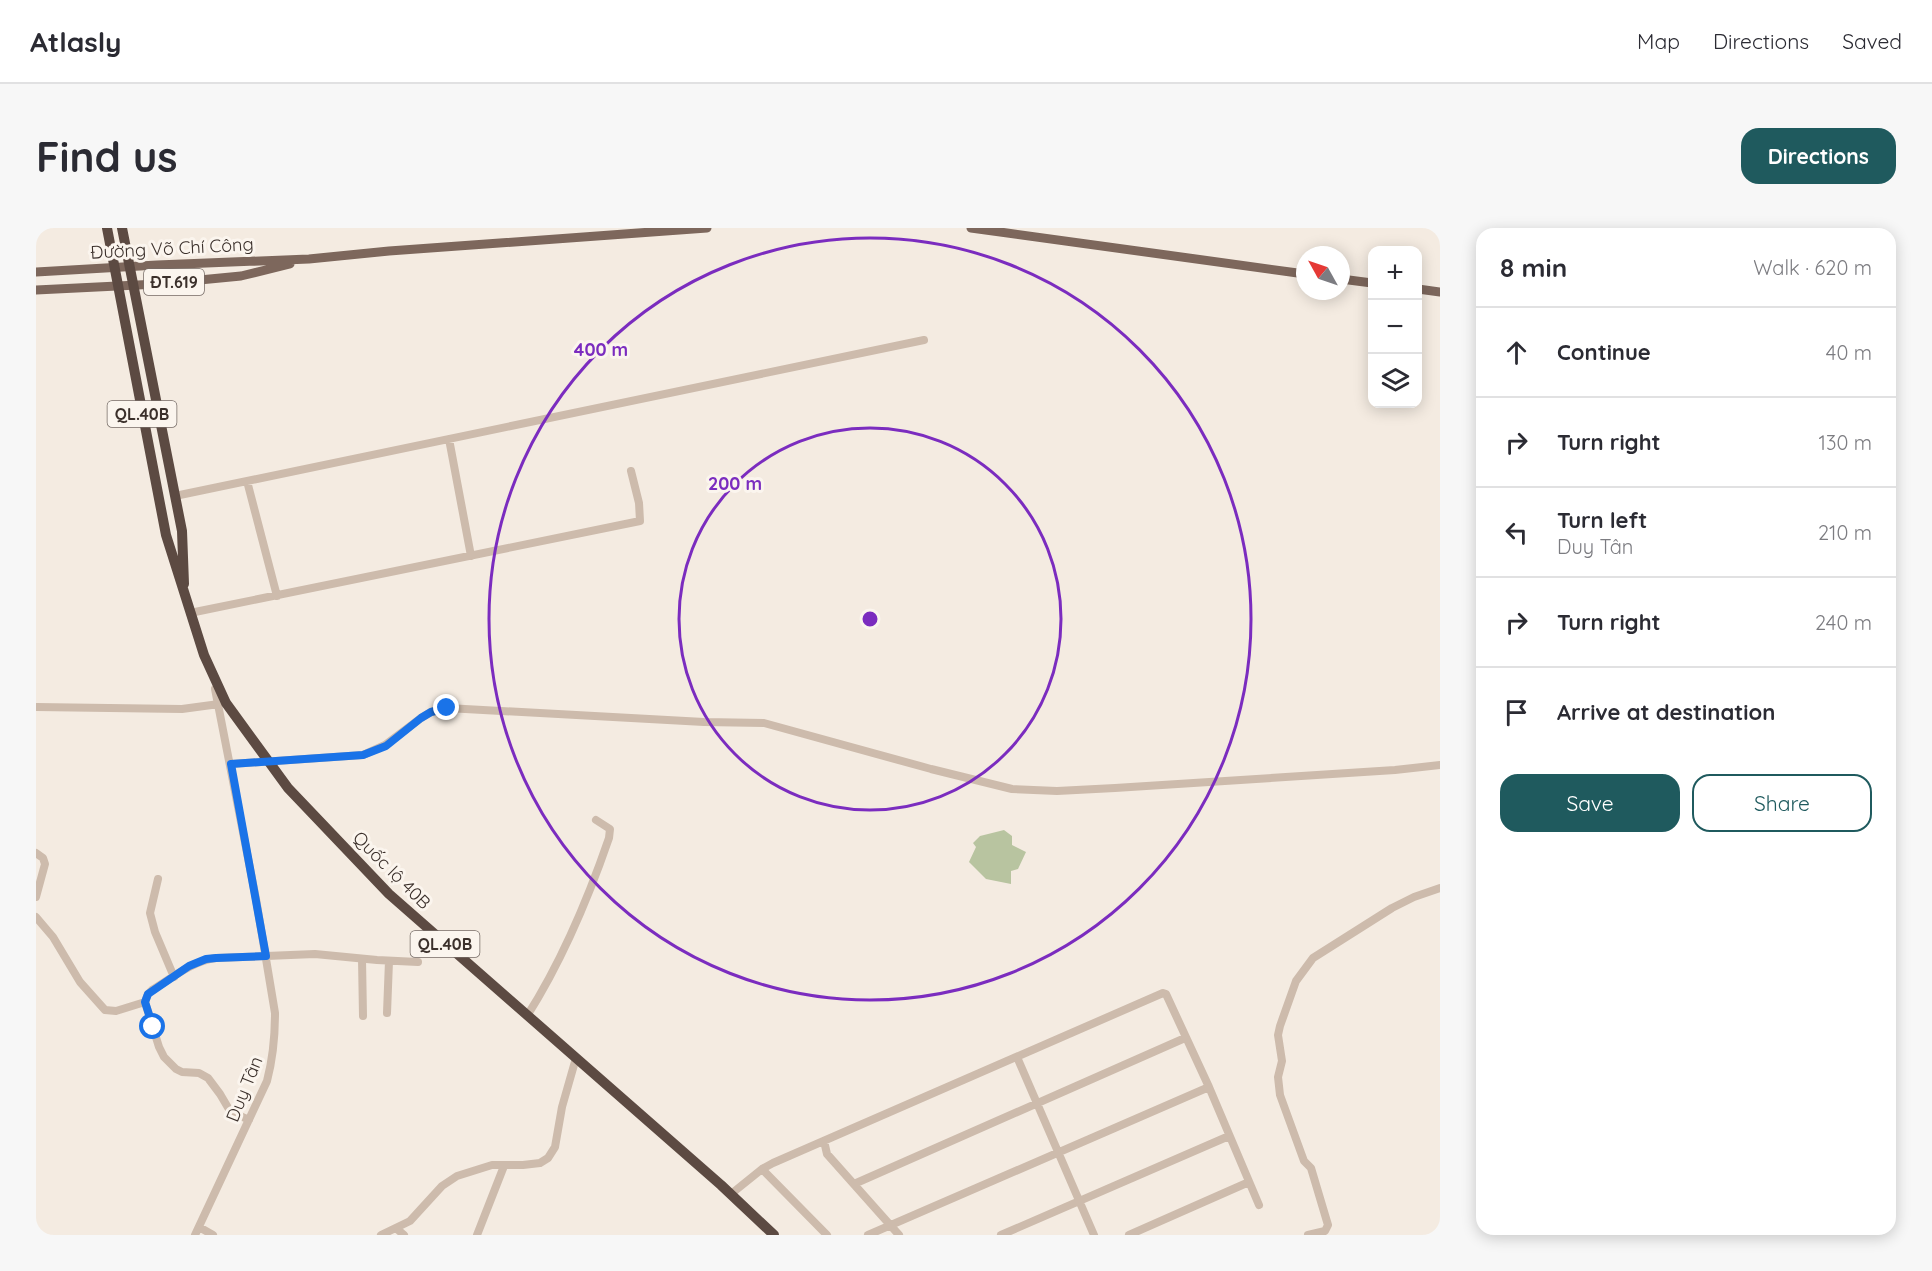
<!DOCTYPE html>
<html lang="en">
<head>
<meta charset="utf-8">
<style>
	:root { --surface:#fff; --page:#f7f7f7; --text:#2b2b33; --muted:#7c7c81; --line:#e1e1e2; --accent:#1f5a5e }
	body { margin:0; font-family:Quicksand,sans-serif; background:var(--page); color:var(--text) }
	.controls { position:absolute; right:18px; top:18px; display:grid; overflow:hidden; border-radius:12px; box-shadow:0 3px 15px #0003 }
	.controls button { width:54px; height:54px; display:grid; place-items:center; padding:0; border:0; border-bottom:2px solid var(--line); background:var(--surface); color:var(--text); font:30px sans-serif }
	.compass { position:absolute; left:1260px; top:18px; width:54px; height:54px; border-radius:50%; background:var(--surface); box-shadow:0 3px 15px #0003; rotate:310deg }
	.stop { position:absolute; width:18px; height:18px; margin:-14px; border:4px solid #1a73e8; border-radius:50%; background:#fff }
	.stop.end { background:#1a73e8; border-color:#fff; box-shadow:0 2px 6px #0008 }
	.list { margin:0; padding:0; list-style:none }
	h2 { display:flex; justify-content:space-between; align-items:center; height:78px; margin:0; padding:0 24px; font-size:26px }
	h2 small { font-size:20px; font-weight:400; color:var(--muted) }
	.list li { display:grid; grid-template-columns:39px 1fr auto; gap:18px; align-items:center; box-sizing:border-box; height:90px; padding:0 24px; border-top:2px solid var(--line) }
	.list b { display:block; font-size:22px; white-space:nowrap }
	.list p { margin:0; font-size:20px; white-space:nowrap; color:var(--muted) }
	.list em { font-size:20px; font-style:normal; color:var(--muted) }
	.actions { display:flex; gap:12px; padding:18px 24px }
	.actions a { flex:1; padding:14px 0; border:2px solid var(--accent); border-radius:18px; text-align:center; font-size:21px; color:var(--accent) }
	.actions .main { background:var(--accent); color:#fff }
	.icon { flex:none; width:33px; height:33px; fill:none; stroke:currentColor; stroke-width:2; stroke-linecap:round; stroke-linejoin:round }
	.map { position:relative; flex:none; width:1404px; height:1007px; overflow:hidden; border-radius:18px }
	header { display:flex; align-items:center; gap:36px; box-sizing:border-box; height:84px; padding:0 30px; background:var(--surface); border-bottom:2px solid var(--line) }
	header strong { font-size:28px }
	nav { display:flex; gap:33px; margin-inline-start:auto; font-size:21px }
	.intro { display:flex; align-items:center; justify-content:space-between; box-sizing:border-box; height:144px; padding:0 36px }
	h1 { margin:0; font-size:42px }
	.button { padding:15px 27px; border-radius:18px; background:var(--accent); color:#fff; font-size:21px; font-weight:700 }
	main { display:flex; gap:36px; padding:0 36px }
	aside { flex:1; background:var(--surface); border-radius:18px; box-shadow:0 3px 15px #0003 }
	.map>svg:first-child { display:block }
	.green { fill:#b8c4a0 }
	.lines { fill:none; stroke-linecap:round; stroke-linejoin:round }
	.minor { stroke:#cdbbac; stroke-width:8 }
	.major { stroke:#7d675c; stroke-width:9 }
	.highway { stroke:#5c4a42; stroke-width:10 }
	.route { stroke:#1a73e8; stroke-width:8 }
	.ring { fill:none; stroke:#7b2cbf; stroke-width:3 }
	.labels { text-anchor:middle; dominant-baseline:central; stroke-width:6; stroke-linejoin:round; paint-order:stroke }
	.shield { fill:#fbf5ee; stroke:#756b66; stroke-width:1.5 }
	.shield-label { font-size:16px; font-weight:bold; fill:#3b302b }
	.street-label { font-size:18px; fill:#3b302b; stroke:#fbf5ee }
	.centre { fill:#7b2cbf; stroke:#fbf5ee; stroke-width:3 }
	.ring-label { font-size:18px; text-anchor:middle; font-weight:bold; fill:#7b2cbf; stroke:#fbf5ee; stroke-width:6; stroke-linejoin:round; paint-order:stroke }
</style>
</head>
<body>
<header>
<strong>Atlasly</strong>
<nav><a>Map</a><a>Directions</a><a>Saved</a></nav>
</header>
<div class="intro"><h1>Find us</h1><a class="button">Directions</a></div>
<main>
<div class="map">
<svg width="1404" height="1007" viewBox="0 0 1404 1007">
	<rect width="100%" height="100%" fill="#f4ebe1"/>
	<!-- green -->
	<path class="green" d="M968 602 976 608V617L990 624 982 641 975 643V656L950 651 933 634 940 619 937 615 944 608Z"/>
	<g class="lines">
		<!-- minor -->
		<path class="minor" d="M413 211 435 328
			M211 253 241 368
			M139 268 888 112
			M154 385 604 293 603 275 595 243
			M0 479 146 481 183 476
			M195 536 327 527 349 517 385 490 395 484 411 480 668 494 728 495 895 541 976 561 1021 563 1079 560 1359 542 1404 537
			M0 625 7 630 9 636 0 669
			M122 651 114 685 119 704 138 749
			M0 689 17 709 44 754 69 782 80 783 109 774
			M326 731 327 788
			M351 785 353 733
			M491 788C526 733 552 671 573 610L574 601 560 592
			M981 829 1058 1007
			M213 892 194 883 184 866 172 850 163 845 146 844 140 841 128 829 123 819 109 774 112 766 116 762C136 750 156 733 180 730L279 726 341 732 382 734
			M788 913 791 926 863 1007
			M726 941 791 1007
			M818 956 1149 810
			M695 966 726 941 737 935 1127 765 1130 766 1173 859 1223 977
			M163 999 177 1007
			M361 1001 368 1007
			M159 1007 231 853C237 830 239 809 239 785L220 671 179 461
			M345 1007 374 993 406 958 421 948 456 937H487L504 935 512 930 519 919 526 879 540 830
			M441 1007 468 938
			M832 1007 1173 859
			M965 1007 1193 908
			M1093 1007 1213 954
			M1272 1007 1289 1003 1292 997 1275 940 1268 933 1244 867 1242 849 1246 833 1242 807 1244 798 1260 753 1277 730 1356 680 1378 669 1404 660"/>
		<!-- major -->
		<path class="major" d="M935 0 1269 46
			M0 44 121 37 273 31 353 23 671 0
			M1305 51 1336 55
			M1382 61 1404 64
			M0 62 122 56 205 48 254 36"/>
		<!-- highway -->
		<path class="highway" d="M71 0 130 307 168 427 190 475 198 486 252 560 353 666 685 957 738 1007
			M86 0 146 303 148 356"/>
	</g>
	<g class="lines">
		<!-- route -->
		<path class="route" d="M117 799 109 774 112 766 153 738 170 731 180 730 230 728 195 536 327 527 350 518 385 490 395 484 411 480"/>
	</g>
	<!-- distance rings -->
	<g class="ring">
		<circle cx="834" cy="391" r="191"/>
		<circle cx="834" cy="391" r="381"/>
	</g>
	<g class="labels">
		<!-- shield labels -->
		<g class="shield">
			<rect x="108" y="41" width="60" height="26" rx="4.5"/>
			<rect x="71.5" y="173" width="69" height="26" rx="4.5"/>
			<rect x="374.5" y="703" width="69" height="26" rx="4.5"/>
		</g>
		<g class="shield-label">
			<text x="138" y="54">ĐT.619</text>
			<text x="106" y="186">QL.40B</text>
			<text x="409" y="716">QL.40B</text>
		</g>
		<!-- street labels -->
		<g class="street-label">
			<text transform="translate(136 20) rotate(-3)">Đường Võ Chí Công</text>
			<text transform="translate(356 642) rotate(45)">Quốc lộ 40B</text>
			<text transform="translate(208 861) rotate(-68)">Duy Tân</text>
		</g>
	</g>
	<circle cx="834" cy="391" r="9" class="centre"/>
	<g class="ring-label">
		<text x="565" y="128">400 m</text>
		<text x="699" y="262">200 m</text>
	</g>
</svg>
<div class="controls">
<button>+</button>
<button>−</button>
<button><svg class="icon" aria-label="layers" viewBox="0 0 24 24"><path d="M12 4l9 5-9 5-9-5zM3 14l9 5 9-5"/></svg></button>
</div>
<svg class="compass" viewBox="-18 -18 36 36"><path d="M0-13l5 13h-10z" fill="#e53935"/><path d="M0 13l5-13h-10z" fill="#7c7c81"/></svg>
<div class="stop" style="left:117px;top:799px"></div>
<div class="stop end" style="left:411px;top:480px"></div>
</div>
<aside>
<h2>8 min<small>Walk · 620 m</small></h2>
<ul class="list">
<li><svg class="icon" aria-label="ahead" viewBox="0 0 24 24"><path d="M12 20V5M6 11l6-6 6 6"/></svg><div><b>Continue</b></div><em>40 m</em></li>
<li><svg class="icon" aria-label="right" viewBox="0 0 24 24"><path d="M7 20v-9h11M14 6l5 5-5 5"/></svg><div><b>Turn right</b></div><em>130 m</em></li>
<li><svg class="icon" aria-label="left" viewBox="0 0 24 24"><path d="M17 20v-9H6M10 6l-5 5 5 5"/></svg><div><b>Turn left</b><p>Duy Tân</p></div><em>210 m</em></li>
<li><svg class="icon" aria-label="right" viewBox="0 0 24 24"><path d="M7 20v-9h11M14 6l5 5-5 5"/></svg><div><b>Turn right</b></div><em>240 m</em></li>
<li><svg class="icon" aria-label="arrive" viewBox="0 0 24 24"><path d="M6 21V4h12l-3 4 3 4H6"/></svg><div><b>Arrive at destination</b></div></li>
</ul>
<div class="actions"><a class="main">Save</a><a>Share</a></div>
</aside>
</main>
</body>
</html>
